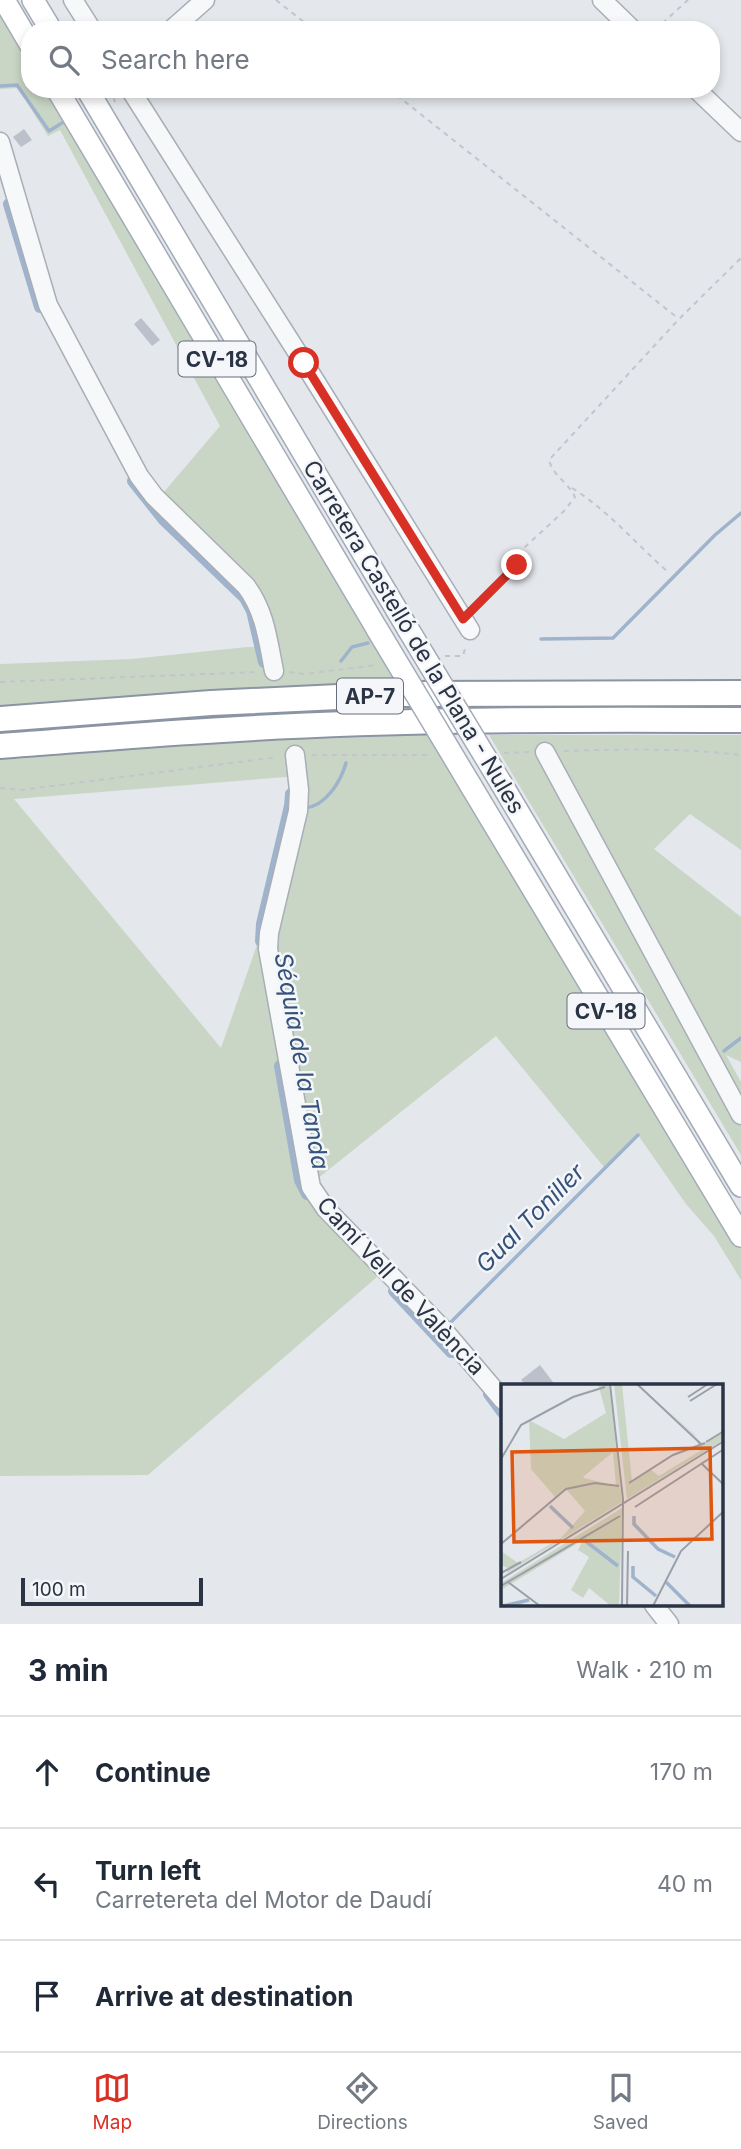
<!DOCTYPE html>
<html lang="en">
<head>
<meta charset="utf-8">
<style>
	:root { --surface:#fff; --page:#f6f6f7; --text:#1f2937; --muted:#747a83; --line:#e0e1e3; --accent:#d93025 }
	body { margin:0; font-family:Inter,sans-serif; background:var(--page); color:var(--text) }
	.scale { position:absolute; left:21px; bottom:18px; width:182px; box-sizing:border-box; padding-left:7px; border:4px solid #2b3445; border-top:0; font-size:19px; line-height:24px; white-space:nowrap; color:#2b3445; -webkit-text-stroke:5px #f4f6f9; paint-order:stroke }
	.stop { position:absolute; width:21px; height:21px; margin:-16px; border:5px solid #d93025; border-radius:50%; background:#fff }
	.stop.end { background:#d93025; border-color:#fff; box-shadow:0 2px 7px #0008 }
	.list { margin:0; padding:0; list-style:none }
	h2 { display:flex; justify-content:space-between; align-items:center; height:91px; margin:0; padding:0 28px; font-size:30px }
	h2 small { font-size:23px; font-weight:400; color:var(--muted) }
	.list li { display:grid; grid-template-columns:46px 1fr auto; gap:21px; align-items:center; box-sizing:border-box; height:112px; padding:0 28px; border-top:2px solid var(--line) }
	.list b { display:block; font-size:26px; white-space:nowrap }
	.list p { margin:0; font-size:23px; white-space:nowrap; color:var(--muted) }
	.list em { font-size:23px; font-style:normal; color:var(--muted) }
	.icon { flex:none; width:38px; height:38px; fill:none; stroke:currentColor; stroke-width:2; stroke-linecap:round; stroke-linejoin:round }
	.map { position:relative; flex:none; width:741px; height:1624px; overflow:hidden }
	.search { position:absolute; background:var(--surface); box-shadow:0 4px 10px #0003; left:21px; right:21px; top:21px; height:77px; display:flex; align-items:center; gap:18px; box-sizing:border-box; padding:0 24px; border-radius:28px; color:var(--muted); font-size:26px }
	.sheet { height:427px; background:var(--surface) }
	nav { display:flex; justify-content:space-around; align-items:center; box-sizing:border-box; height:98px; border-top:2px solid var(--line); background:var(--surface); font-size:19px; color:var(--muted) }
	nav a { display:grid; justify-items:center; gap:4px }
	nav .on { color:var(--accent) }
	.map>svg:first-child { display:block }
	.green { fill:#c9d6c5; fill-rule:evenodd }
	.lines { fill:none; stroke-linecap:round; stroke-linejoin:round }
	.stream { stroke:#9fb4cc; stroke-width:3.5 }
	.canal { stroke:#9fb4cc; stroke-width:12 }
	.building { fill:#bbc0ca }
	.minor-casing { stroke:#a9aeb7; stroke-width:21 }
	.major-casing { stroke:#a3abb8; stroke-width:24 }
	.highway-casing { stroke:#8b94a3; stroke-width:28 }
	.path { stroke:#c2c5cb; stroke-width:2; stroke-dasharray:5 5; stroke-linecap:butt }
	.minor { stroke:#f7f8fa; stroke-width:18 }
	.major { stroke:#fff; stroke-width:21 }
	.highway { stroke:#fff; stroke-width:24 }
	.major-bridge-casing { stroke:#a3abb8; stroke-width:24; stroke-linecap:butt }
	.major-bridge { stroke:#fff; stroke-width:21 }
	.route { stroke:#d93025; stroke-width:9 }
	.labels { text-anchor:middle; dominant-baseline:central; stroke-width:5; stroke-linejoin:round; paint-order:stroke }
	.shield { fill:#f4f6f9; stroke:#676e7b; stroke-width:2 }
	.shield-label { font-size:21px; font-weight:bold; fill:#2b3445 }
	.street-label { font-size:23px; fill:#2b3445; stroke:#f4f6f9 }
	.water-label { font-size:24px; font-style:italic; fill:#34527a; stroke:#f4f6f9 }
	.inset-river { fill:none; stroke:#9fb4cc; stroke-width:3.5 }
	.inset-road { fill:none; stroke:#9a9fa9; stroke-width:2 }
	.view { fill:#df570f; fill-opacity:0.15; stroke:#df570f; stroke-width:3.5 }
	.inset-edge { fill:none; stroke:#2b3445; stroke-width:3.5 }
</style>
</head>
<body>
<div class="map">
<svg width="741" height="1624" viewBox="0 0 741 1624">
	<rect width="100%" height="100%" fill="#e4e7ec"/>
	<!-- green -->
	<path class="green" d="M0 4 30 55V89H50L405 689 0 711V664L132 659 247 647H268L258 600 158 499 220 426 60 130 48 136 18 88 0 89Z
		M429 729 741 1247V1280L714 1236 686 1204 638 1135 604 1167 496 1036 317 1179 311 1187 385 1270 148 1475 0 1476V755ZM298 776 269 933 258 942 221 1048 14 799Z
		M489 735H741V850L690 814 654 849 741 917V1062L726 1055 741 1082V1155Z"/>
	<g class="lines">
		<!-- stream -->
		<path class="stream" d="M0 86 17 85 49 131 62 123
			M541 639 613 638 715 535 741 513
			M341 661 352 647 368 643
			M305 808C326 806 341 781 346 763
			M724 1051 741 1038
			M448 1325 638 1135"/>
		<!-- canal -->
		<path class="canal" d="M9 204 40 307
			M133 481 164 520 245 598 252 611 264 662
			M261 941 262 924 290 806 291 794
			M280 1066 300 1180 307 1194
			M394 1291 451 1352
			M489 1394 503 1413"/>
	</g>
	<!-- building -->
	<path class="building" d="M24 129 32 140 21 147 13 137Z
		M141 318 160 340 152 346 134 324Z
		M540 1365 553 1382 548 1386H527L521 1380Z"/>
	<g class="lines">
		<!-- minor casing -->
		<g class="minor-casing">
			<path id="minor" d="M73 0 92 30
				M602 0 633 30
				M171 30 205 0
				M130 89 304 363 470 630
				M696 89 741 132
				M0 142 48 305 139 476 154 496 246 586C265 611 268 641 274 671
				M545 752 741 1115
				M295 755 299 790 298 811 269 933 268 949 311 1187 326 1209 441 1327 503 1400
				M654 1605 669 1624"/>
		</g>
		<!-- major casing -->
		<g class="major-casing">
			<path id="major" d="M4 0 30 44
				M33 0 51 30
				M57 89 377 629
				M87 89 408 629
				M501 783 741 1186
				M471 786 741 1236"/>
		</g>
		<!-- highway casing -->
		<g class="highway-casing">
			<path id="highway" d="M0 719 211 703 401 694 741 693
				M0 746C69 741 137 735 206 731 384 719 563 719 741 720"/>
		</g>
		<!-- path -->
		<path class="path" d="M276 0 314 30
			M655 30 688 0
			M111 89 115 102
			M389 89 679 319
			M572 488C609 511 636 544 668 572
			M474 608 501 583 517 565 525 547 564 511 575 497C568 482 553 476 549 460L679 319 741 258
			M445 656H463L466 645
			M289 672 304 674 377 665
			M0 682 259 672
			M564 751C623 749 682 748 741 755
			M504 753 530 752
			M312 755H432
			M0 788 21 790 278 757"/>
		<!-- minor -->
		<use href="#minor" class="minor"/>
		<!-- major -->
		<use href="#major" class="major"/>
		<!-- highway -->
		<use href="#highway" class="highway"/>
		<!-- major-bridge casing -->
		<g class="major-bridge-casing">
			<path id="major-bridge" d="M377 629 471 786
				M408 629 501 783"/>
		</g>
		<!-- major-bridge -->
		<use href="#major-bridge" class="major-bridge"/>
	</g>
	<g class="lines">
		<!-- route -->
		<path class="route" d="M304 363 463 619 517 565"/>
	</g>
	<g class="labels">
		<!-- shield labels -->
		<g class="shield">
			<rect x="178.5" y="341.5" width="77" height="35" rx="5"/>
			<rect x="337" y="678.5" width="66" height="35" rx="5"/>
			<rect x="567.5" y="993.5" width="77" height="35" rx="5"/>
		</g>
		<g class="shield-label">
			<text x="217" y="359">CV-18</text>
			<text x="370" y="696">AP-7</text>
			<text x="606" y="1011">CV-18</text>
		</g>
		<!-- street labels -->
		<g class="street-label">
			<text transform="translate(414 637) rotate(59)">Carretera Castelló de la Plana - Nules</text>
			<text transform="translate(401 1286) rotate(47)">Camí Vell de València</text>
		</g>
		<!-- water labels -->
		<g class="water-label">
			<text transform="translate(302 1061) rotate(80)">Séquia de la Tanda</text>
			<text transform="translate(530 1218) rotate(-45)">Gual Toniller</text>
		</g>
	</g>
	<!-- overview -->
	<g transform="translate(501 1384)">
		<rect width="222" height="222" fill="#e4e7ec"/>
		<path d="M97 0H108L121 118 6 189 7 184 0 181V167L17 179 60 154 84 127 65 105 55 114 30 85 28 36 63 55 105 29ZM112 68 115 102 83 94 82 93ZM113 0H121L131 98 149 85 158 92 199 67 195 53 166 26 193 50 200 61 222 49V56L126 115ZM121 124 118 222H110L88 204 82 214 70 206 88 173 77 166 82 156 0 206V199Z" fill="#c9d6c5" fill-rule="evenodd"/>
		<path class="inset-river" d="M49 122 72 144M133 132V140L157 165 174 173M83 156 117 182M132 182V193L155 212M165 198 189 222M2 222 28 216"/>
		<path class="inset-road" d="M109 0 122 115 121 222M136 0 200 60M187 13 207 0M189 17 216 0M205 58 223 47M0 75 20 41 72 13 104 3M200 79 223 101M128 99 172 71 204 59M134 123 223 65M0 160 65 105 94 99 118 102M0 189 20 178M0 195 223 57M7 198 39 222M0 202 119 132M126 222 127 167M152 222 180 167 223 127"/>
		<path class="view" d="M209 64 211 155 13 158 11 68Z"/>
		<rect width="222" height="222" class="inset-edge"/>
	</g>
</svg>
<div class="scale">100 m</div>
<div class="stop" style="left:304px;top:363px"></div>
<div class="stop end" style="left:517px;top:565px"></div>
<div class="search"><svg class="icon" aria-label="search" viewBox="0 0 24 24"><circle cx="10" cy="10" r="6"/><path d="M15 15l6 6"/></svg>Search here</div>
</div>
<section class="sheet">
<h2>3 min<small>Walk · 210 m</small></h2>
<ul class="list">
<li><svg class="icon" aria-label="ahead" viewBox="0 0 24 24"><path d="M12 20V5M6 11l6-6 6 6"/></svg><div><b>Continue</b></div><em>170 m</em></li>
<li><svg class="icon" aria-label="left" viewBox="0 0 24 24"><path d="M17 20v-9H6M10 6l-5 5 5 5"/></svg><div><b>Turn left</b><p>Carretereta del Motor de Daudí</p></div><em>40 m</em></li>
<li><svg class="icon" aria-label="arrive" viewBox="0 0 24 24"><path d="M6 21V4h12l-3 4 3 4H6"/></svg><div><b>Arrive at destination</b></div></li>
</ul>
</section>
<nav>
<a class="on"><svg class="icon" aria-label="map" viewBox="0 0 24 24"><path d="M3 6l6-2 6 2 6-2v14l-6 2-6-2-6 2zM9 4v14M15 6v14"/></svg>Map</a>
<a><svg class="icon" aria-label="directions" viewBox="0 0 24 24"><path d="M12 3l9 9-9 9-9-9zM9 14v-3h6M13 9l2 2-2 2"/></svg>Directions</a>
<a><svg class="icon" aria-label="saved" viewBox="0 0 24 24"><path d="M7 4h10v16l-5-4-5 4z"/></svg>Saved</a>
</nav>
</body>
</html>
